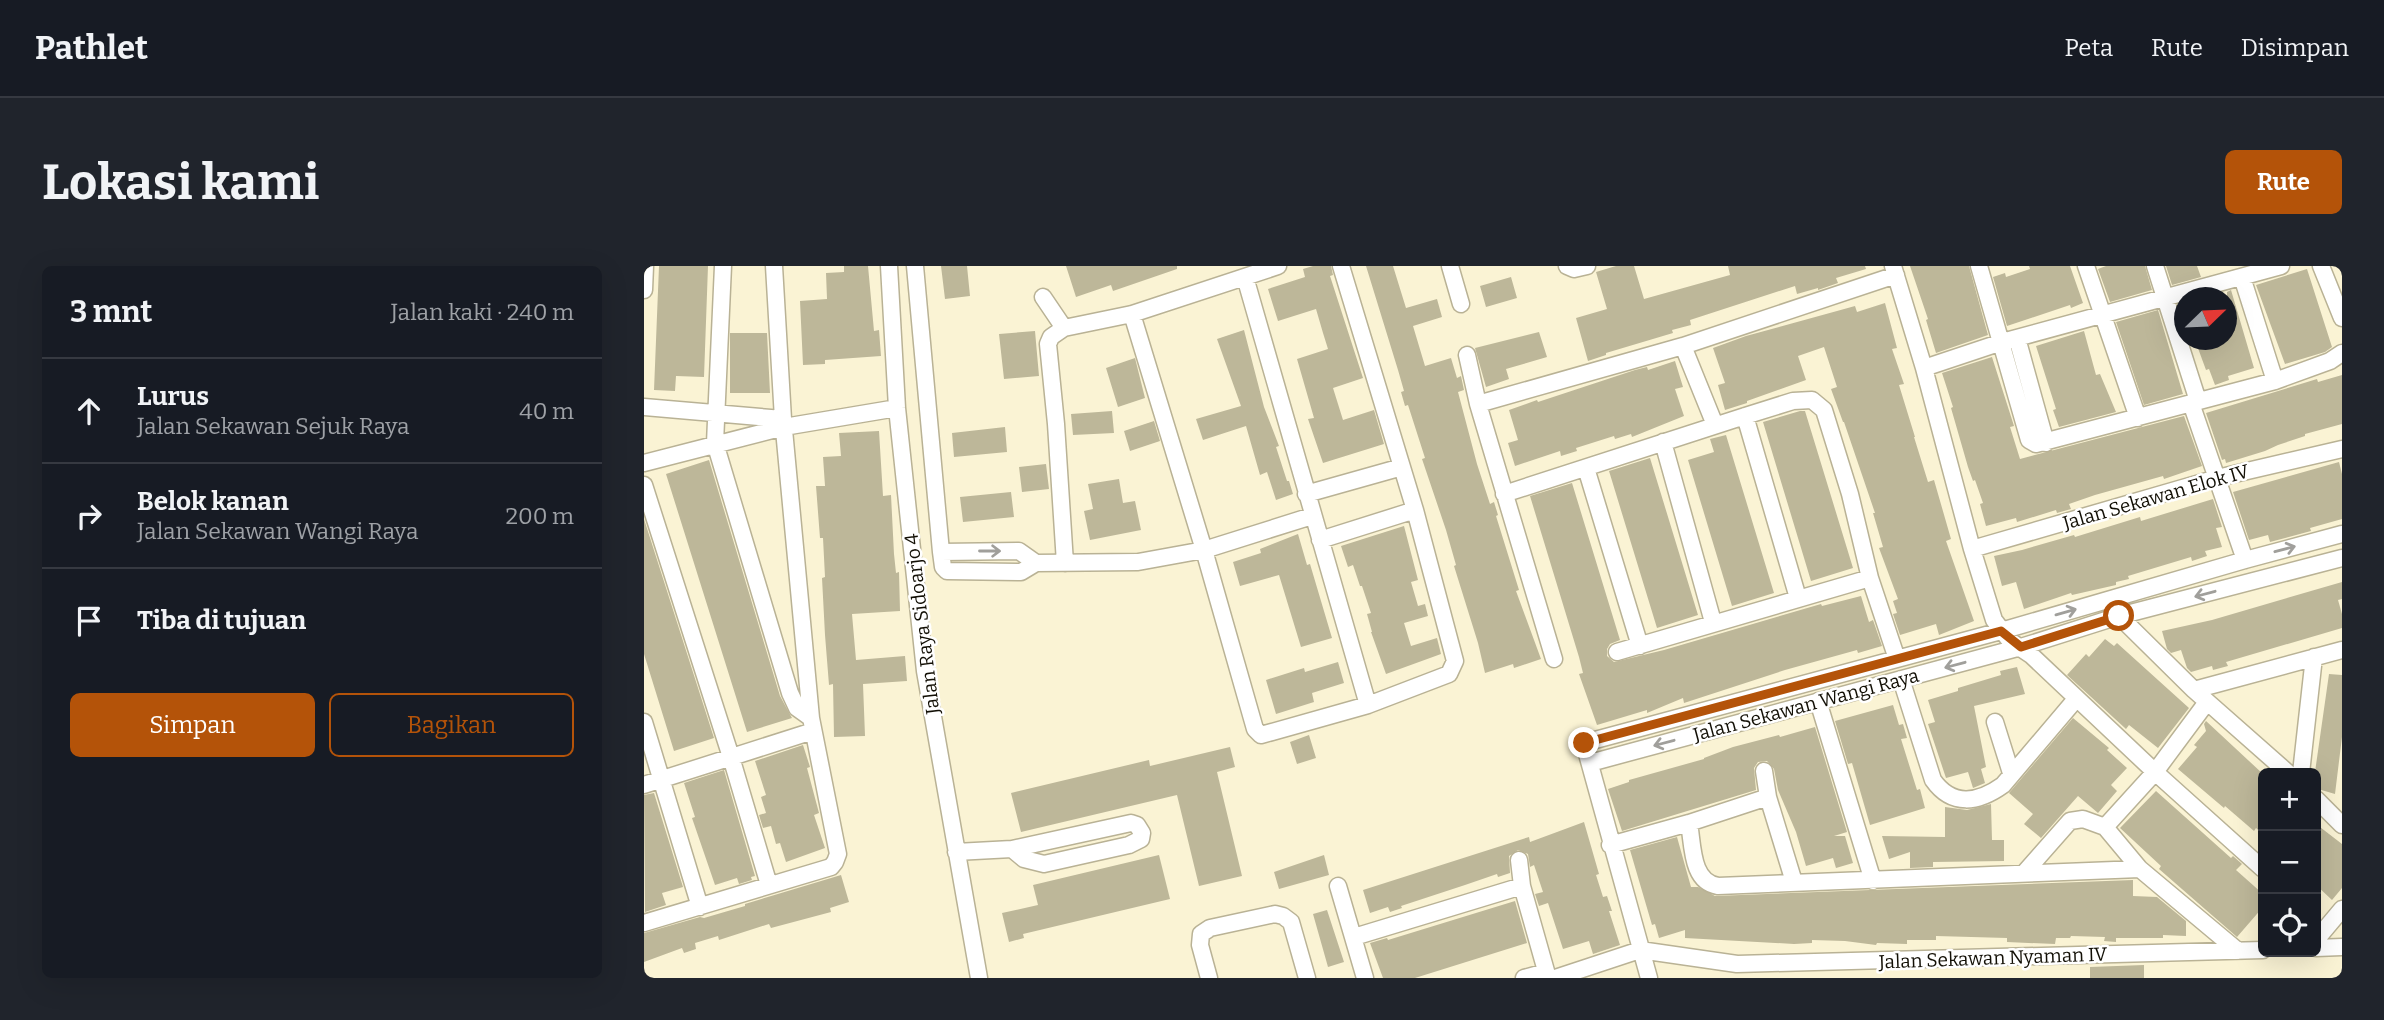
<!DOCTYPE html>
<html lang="id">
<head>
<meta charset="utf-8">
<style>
	:root { --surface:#171b24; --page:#20242c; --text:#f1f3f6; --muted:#9ea1a6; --line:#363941; --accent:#b45309 }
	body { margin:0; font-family:Bitter,serif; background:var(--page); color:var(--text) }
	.controls { position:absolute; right:21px; bottom:21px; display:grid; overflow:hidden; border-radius:10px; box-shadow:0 7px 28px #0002 }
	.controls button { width:63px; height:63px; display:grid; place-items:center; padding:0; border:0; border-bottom:2px solid var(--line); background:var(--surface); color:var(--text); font:35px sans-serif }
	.compass { position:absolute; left:1530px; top:21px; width:63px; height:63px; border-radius:50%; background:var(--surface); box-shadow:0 7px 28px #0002; rotate:67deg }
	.stop { position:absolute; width:21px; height:21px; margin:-16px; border:5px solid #b45309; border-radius:50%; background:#fff }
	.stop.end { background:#b45309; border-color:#fff; box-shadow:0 2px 7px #0008 }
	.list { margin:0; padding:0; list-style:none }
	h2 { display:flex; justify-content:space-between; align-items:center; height:91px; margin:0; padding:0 28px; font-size:30px }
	h2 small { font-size:23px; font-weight:400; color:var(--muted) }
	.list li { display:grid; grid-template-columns:46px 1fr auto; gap:21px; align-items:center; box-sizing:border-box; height:105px; padding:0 28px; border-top:2px solid var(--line) }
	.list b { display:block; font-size:26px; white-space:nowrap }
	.list p { margin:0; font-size:23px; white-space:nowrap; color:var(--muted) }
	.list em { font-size:23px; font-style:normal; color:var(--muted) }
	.actions { display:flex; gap:14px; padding:21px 28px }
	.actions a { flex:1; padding:16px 0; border:2px solid var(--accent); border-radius:10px; text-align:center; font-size:24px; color:var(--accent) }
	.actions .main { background:var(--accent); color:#fff }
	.icon { flex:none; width:38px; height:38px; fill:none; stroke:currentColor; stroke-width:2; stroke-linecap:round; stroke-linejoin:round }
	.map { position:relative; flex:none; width:1698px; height:712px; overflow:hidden; border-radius:10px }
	header { display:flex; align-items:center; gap:42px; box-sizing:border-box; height:98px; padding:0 35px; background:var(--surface); border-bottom:2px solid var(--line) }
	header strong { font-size:33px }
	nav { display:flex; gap:38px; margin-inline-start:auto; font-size:24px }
	.intro { display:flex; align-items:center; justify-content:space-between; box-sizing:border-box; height:168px; padding:0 42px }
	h1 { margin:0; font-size:49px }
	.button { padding:18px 32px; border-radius:10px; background:var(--accent); color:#fff; font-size:24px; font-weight:700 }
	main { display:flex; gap:42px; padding:0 42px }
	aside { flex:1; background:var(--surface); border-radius:10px; box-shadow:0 7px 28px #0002 }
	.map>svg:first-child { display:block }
	.building { fill:#bdb799 }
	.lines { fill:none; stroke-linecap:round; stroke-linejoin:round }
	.minor-casing { stroke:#b9b295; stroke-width:19 }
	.minor { stroke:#fff; stroke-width:16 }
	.oneway { stroke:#a09f9b }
	.route { stroke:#b45309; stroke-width:9 }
	.labels { text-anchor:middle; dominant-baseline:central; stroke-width:5; stroke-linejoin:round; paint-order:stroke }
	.street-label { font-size:19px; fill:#120f05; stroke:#fff }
</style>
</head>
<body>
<header>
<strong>Pathlet</strong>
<nav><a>Peta</a><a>Rute</a><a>Disimpan</a></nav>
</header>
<div class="intro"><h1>Lokasi kami</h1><a class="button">Rute</a></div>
<main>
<aside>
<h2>3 mnt<small>Jalan kaki · 240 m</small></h2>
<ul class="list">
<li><svg class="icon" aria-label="ahead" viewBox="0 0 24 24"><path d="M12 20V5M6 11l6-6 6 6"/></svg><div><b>Lurus</b><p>Jalan Sekawan Sejuk Raya</p></div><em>40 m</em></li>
<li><svg class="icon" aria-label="right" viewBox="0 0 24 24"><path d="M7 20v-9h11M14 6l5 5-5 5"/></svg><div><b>Belok kanan</b><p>Jalan Sekawan Wangi Raya</p></div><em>200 m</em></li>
<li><svg class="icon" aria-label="arrive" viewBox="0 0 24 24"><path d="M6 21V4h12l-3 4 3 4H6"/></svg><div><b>Tiba di tujuan</b></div></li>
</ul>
<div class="actions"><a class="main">Simpan</a><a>Bagikan</a></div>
</aside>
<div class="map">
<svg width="1698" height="712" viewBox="0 0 1698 712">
	<rect width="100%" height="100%" fill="#faf3d4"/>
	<!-- building -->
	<path class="building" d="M15 0H64L60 111 32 110 31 125 10 124Z
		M200 0H224L230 65 235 64 237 90 181 94V98L159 99 156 35 183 33 182 7 200 6Z
		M297 0H323L326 30 301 33Z
		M422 0H533V3L469 25 467 19 432 31Z
		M669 0H687L689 9 686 10 719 112 689 122 699 154 730 144 740 178 679 197 664 153 670 152 653 93 684 83 679 67 672 43 634 55 624 23 661 11 659 3Z
		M722 0H749L762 42 793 33 798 51 769 60 781 100 807 92 813 112 817 110 820 124 814 126 833 198 846 238 850 236 854 249 852 250 875 324 872 325 897 393 870 402 869 398 841 407 834 377 810 300 812 299 802 264 778 193 781 192 764 139 761 140 757 126 760 125 754 104Z
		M972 0H990L1000 33 1086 9 1084 0H1221L1222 3 1192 12 1194 17 1174 24V22L1153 28 1151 20 1046 54 1047 59 1028 64 1029 67 962 87V89L944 95 932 52 963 43 952 6Z
		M1266 0H1325L1344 69 1292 87 1282 54 1284 53Z
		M1385 0H1426L1439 37 1427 42 1426 39 1363 60 1349 11 1361 7 1362 11 1386 3Z
		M1462 0H1501L1508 24 1466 36 1454 3Z
		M1522 0H1553L1557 11 1528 19Z
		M1663 3 1688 81 1681 86 1641 98 1612 19Z
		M867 11 873 32 842 41 836 20Z
		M1587 24 1610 102 1584 110 1585 114 1571 119 1565 103 1562 104 1551 74H1583V26Z
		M1241 37 1253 82 1248 83 1260 118 1255 119 1271 171H1270L1284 216 1290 214 1307 273 1302 275 1330 355 1295 369 1292 358 1256 369 1249 348 1253 347 1249 335 1254 333 1235 282 1239 281 1229 247H1231L1200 156H1199L1187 123 1193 121 1180 81 1154 90 1162 114 1103 135V137L1081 144 1074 119 1081 117 1069 82 1102 70 1193 45 1211 40 1213 46Z
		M1514 44 1539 128 1500 139 1472 56Z
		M600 64 620 141 635 180 632 181 643 215H645L649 228 632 234 623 206 616 209 602 160 559 174 552 153 597 140 573 73Z
		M391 65 395 110 360 113 355 68Z
		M1440 65 1452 109 1456 108 1472 146 1415 161 1409 144 1412 143 1392 80Z
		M895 66 903 91 862 103 865 113 842 121 831 82Z
		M86 67H123L126 127H86Z
		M1348 91 1370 160 1366 161 1376 193 1540 150 1558 200 1520 213 1519 210 1451 229 1425 238 1427 243 1413 247 1412 244 1373 256 1372 252 1342 260 1336 238 1339 237 1331 214 1329 215 1324 201 1307 142 1309 141 1298 107Z
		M491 92 501 132 474 141 462 102Z
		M1031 95 1039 121 1031 123 1040 150 988 171 987 168 971 173 970 170 932 182 933 185 917 190 916 185 871 200 864 177 874 174 865 144 893 134 894 136 991 104 1003 101 1004 104Z
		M1698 109V158L1661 168V170L1634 179 1621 185 1582 197 1581 193 1578 194 1562 147 1673 113 1674 116Z
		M468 145 470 167 429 169 427 148Z
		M1156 145H1161L1209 302 1167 315 1119 156Z
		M510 155 516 175 486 185 480 165Z
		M361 161 363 186 310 191 308 167Z
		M235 165 239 230 247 229 250 288 252 307 255 306 256 345 208 348 212 394 261 390 263 415 219 418 221 470 190 471 189 418 185 419 181 369 178 312 181 311 179 272H176L172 220H181L179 191 197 190 195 167Z
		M1082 169 1130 327 1088 340 1044 194 1070 186 1066 173Z
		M1006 192 1054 349 1013 362 965 205Z
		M65 194 136 430 148 452 103 466 22 208Z
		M1695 196 1698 208V253L1666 262 1667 265 1626 276 1624 269 1605 274 1589 226Z
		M402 198 405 223 378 226 375 201Z
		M475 213 479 237 491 235 497 264 446 274 440 245 449 243 444 218Z
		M928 217 976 374 966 378 963 383V390L970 396 1020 384 1177 338 1178 340 1217 330 1225 356 1229 354 1238 380 1214 387 1213 384 1141 404 1040 437 1039 432 1003 447V444L953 459 935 408 939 407 935 391 886 230Z
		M367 226 370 251 319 256 316 231Z
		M1569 233 1578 261 1572 262 1578 281 1561 285 1563 290 1548 295 1547 291 1484 310 1485 313 1472 316V319L1428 329 1427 327 1380 343 1372 316 1358 320 1350 290 1378 284 1430 269 1431 271 1496 251 1497 255Z
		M0 253 70 472 30 485 0 388Z
		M760 260 774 314 767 316 774 340 781 338 784 350 760 357 767 380 793 372 797 388 742 408 727 366H728L723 348 727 347 718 320H716L709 299 704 301 697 280Z
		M654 268 663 299 666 298 688 372 657 381 635 309 596 320 589 296 617 287 616 283Z
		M1698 316V333L1694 334 1698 348V362L1582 396 1584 400 1569 404 1568 400 1547 406 1543 402 1537 384 1527 387 1523 383 1518 365 1568 354Z
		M1461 373 1470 380 1473 377 1545 442 1514 482 1485 459 1482 463 1423 409 1442 388 1445 391Z
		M694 396 700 417 668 427 670 436 632 448 622 414 660 402 661 406Z
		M1373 401 1381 428 1330 440 1342 501 1337 503 1341 517 1329 522 1324 506 1302 512 1284 458 1291 456 1284 434 1314 425V422L1357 409 1356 405Z
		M1685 408 1698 409V471L1691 528 1674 523 1676 507 1671 506Z
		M1249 439 1255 459 1259 458 1263 472 1257 473 1273 524 1276 523 1281 542 1226 559 1208 497 1204 498 1191 455Z
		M1429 452 1465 482 1463 484 1483 502 1467 519 1473 525 1454 547 1434 530 1397 572 1380 558 1389 548 1365 527Z
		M1562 455 1619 508V568L1612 562 1610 565 1581 540 1580 542 1534 503 1553 481 1550 479 1562 465 1560 458Z
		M1171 461 1203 566 1190 570H1201L1209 597 1192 602 1189 592 1162 600 1152 566 1134 524 1130 503 1123 495 1114 496 1110 502 1112 524 978 565 964 523 985 516V514L1060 493V492L1089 481 1135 469 1136 471Z
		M665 469 672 492 653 498 646 476Z
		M159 479 166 501 163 502 175 547 170 549 181 582 142 596 136 577 132 578 127 560 119 562 115 549 122 547 117 531 122 529 111 495Z
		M586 481 591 501 573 506 598 610 555 620 533 529 377 566 367 527 505 494 506 500Z
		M80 504 111 610 107 611 108 614 95 618 93 612 71 619 48 552 51 551 40 517Z
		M1512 525 1587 592 1589 590 1598 598 1592 604 1619 628V641L1593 671 1515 603 1517 600 1476 562Z
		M10 527 39 621 18 627 22 639 1 646 0 529Z
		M1347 538 1348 574H1360V595L1289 596V601L1266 602V586L1245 593 1238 570 1301 571V541L1323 544Z
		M940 556 955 608 952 609 959 631 963 630 968 645H965L976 679 949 688 945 675 919 683 904 637 895 640 891 628 899 626 890 599 886 601 884 588 874 584 865 590 866 607 854 611 853 608 821 619 757 640 758 642 746 646 744 641 726 647 719 624 885 571 886 576Z
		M1672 558 1698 578V622L1688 634 1672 619Z
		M1033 571 1047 621H1054L1071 630 1489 614V630L1513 631 1542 655V670L1519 669V672H1472V676L1460 675 1461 671 1427 670 1426 672H1412L1411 678 1363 676V672L1292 670V674H1263V678L1233 677 1232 679 1201 675 1168 674V677L1150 678 1041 672V664L1015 672 1011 658 1008 659 986 584Z
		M515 589 526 633 379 668 380 672 365 676 358 647 394 639 389 619Z
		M680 589 685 609 635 623 630 606Z
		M197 609 205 636 186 642 187 646 127 662 125 658 75 674 74 670 51 677 52 683 40 687 38 682 0 696V667L56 651 60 652 101 640V638Z
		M871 635 883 677 771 712H739L726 677 743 672 744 674Z
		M683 644 700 696 684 701 669 648Z
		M1500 699V712H1446V701Z"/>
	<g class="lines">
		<!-- minor casing -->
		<g class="minor-casing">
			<path id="minor" d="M79 0 71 177 146 427 153 442 167 452
				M245 0 253 142 281 405 335 712
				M271 0 297 286 299 301 303 305 377 306 392 297 494 296 560 284 668 250
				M806 0 817 38
				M923 0 930 3 943 0
				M1249 0 1280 102 1328 283 1350 354 1366 375 1387 389 1511 506 1619 603
				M1335 0 1385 174 1392 178 1631 115 1686 95 1698 87
				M1442 0 1494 152
				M1511 0 1554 135
				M1677 0 1698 52
				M601 11 724 439
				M1598 11 1631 115
				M0 24 1 0
				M399 31 420 62
				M488 48 560 284 611 463 617 469 628 466 724 439 805 408 811 395 771 244 697 0
				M1373 72 1402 177
				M1039 80 1071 159
				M823 89 834 138 910 393
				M1280 102 1358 76 1637 0
				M1547 137 1601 294
				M834 138 1039 80 1252 9
				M0 141 139 153
				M1101 150 1154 332
				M1019 176 1069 356
				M0 197 140 161 253 142
				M942 202 996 380
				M0 219 87 491 125 619
				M662 228 758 201
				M860 228 1101 150 1149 135 1168 134 1180 144 1206 228 1226 312 1253 393
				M676 274 771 244
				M1328 283 1573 212 1698 183
				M297 286 375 285 392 297
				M421 297 412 158 404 78 407 71 420 62 488 48 634 0
				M1475 350 1550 424 1644 507
				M973 386 1226 312
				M1257 413 1289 514C1308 541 1334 537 1359 519L1432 433
				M1550 424 1698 384
				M1174 435 1229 615
				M0 456 56 641
				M1351 456 1367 507
				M946 497 1377 381 1475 350 1698 292
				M1120 505 1124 531 1150 616
				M1657 507 1670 391
				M0 519 169 465
				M1672 533 1698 559
				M1045 557C1049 579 1047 616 1074 620L1496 603
				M1461 561 1511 506 1563 436
				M966 579 1045 557 1124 531
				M312 586 368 583 487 557 493 559 498 567 497 573 485 579 400 598 380 593 368 583
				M875 594 878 620 904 712
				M1381 606 1426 555 1439 553 1461 561 1496 603 1594 685
				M694 620 721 712
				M0 657 187 601 191 596 194 588 167 452 139 153 130 0
				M710 671 878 620
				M1672 674 1698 643
				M1672 682 1698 681
				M565 712 556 679 557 668 566 662 631 648 639 650 647 656 663 712
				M880 712 902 706
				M911 712 996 684 1093 698 1619 684
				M1005 712 940 477 1357 365 1601 294 1698 268"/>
		</g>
		<!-- minor -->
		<use href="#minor" class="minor"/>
	</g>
	<!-- one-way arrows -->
	<defs><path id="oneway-shaft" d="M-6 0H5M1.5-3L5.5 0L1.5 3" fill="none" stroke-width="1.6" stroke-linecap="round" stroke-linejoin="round" transform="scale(1.75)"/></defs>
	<g class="oneway">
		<use href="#oneway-shaft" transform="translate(1641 283) rotate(-15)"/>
		<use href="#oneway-shaft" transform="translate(346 285)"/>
		<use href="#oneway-shaft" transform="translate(1561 328) rotate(165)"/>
		<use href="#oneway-shaft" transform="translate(1422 346) rotate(-16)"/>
		<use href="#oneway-shaft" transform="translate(1311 399) rotate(165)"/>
		<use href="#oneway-shaft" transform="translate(1020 477) rotate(165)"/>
	</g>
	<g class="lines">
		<!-- route -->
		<path class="route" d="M940 477 1357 365 1377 381 1475 350"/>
	</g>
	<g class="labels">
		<!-- street labels -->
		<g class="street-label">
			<text transform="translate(1512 231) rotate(-16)">Jalan Sekawan Elok IV</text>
			<text transform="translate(278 358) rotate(-97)">Jalan Raya Sidoarjo 4</text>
			<text transform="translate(1162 439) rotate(-15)">Jalan Sekawan Wangi Raya</text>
			<text transform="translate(1349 692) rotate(-2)">Jalan Sekawan Nyaman IV</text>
		</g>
	</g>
</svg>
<div class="controls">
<button>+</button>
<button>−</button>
<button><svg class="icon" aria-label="locate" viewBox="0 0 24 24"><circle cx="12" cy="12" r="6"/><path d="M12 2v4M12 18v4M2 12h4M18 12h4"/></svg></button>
</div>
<svg class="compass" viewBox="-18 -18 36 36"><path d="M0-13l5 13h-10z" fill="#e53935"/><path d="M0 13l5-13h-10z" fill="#9ea1a6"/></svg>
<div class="stop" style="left:1475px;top:350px"></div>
<div class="stop end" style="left:940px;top:477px"></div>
</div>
</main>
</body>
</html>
